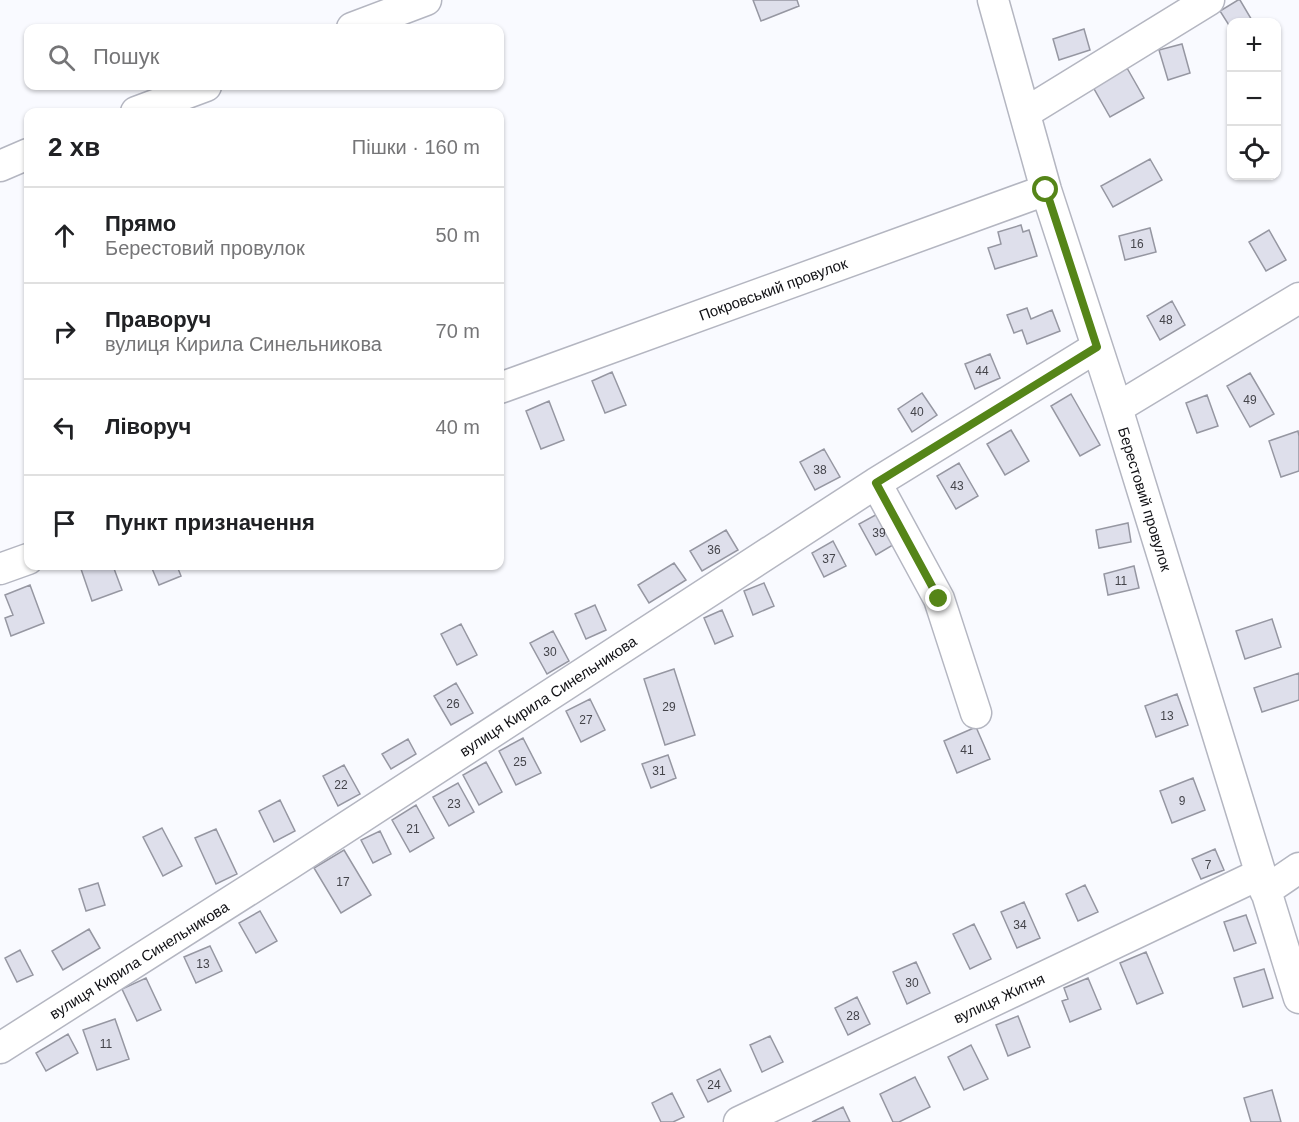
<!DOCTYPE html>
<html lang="uk">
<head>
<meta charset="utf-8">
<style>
	:root { --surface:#fff; --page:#f2f2f2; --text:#202124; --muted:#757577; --line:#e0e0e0 }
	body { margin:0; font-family:Arial,sans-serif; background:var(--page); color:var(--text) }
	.controls { position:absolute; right:18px; top:18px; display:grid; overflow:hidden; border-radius:12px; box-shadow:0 2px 4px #0004 }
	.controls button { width:54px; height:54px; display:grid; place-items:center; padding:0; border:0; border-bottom:2px solid var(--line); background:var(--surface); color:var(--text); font:30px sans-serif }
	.stop { position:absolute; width:18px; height:18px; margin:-14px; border:4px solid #558518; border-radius:50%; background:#fff }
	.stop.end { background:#558518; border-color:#fff; box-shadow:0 2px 6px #0008 }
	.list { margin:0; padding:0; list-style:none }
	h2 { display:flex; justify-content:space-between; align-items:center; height:78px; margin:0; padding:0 24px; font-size:26px }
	h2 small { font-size:20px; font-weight:400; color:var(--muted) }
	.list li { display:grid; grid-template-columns:39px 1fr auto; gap:18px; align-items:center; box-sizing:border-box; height:96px; padding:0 24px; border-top:2px solid var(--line) }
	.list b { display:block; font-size:22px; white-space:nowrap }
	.list p { margin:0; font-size:20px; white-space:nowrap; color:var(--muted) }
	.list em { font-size:20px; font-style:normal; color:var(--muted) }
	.icon { flex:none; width:33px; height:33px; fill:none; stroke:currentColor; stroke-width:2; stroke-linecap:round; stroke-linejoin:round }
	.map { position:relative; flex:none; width:1299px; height:1122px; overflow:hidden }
	.search { position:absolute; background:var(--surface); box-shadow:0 2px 4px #0004; left:24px; top:24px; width:480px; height:66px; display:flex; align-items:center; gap:15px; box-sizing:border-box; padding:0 21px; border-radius:12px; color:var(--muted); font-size:22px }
	.panel { position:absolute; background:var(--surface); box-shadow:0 2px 4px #0004; left:24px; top:108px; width:480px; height:462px; border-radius:12px }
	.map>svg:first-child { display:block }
	.building { fill:#dedfeb; stroke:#9697a2; stroke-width:1.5 }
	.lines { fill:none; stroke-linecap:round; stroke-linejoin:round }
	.minor-casing { stroke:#b4b6c1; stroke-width:33 }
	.minor { stroke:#fff; stroke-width:30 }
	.route { stroke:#558518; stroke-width:8 }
	.labels { text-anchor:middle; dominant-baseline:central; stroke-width:5; stroke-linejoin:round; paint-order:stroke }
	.number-label { font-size:12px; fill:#44444a }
	.street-label { font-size:15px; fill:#101014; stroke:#fff }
</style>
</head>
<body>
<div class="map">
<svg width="1299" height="1122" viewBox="0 0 1299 1122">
	<rect width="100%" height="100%" fill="#f9faff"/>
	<!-- building -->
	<path class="building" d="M753 0H797L799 6 761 21Z
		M1238 0H1240L1253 22H1232V30L1220 11Z
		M1084 29 1090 50 1059 60 1053 39Z
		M1182 44 1190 73 1168 80 1159 50Z
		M1127 68 1144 98 1110 117 1093 87Z
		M1150 159 1162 180 1113 207 1101 186Z
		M1021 225 1023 232 1029 230 1037 256 995 269 988 248 1001 244 998 232Z
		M1150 228 1156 252 1125 260 1119 236Z
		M1269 230 1286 260 1266 271 1249 242Z
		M1172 301 1185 325 1160 340 1147 316Z
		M1027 308 1031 319 1052 310 1060 331 1027 344 1022 330 1014 333 1007 315Z
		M990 354 1000 378 975 389 965 364Z
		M612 372 626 405 605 413 592 381Z
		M1250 373 1274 414 1250 427 1227 386Z
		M922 393 937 415 912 432 898 409Z
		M1071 394 1100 445 1080 456 1051 406Z
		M1207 395 1218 426 1197 433 1186 403Z
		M549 401 564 440 541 449 526 411Z
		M1011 430 1029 461 1005 475 987 444Z
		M1298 431 1299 436V471L1281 477 1269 441Z
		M824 449 840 477 815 490 800 462Z
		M959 463 978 496 956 509 937 476Z
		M881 512 898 542 876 555 859 524Z
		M1128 523 1131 542 1099 548 1096 530Z
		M726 530 738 550 702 571 690 551Z
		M833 541 846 566 824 577 812 553Z
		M674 563 686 580 649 603 638 585Z
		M93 566H113L122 590 92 601 81 569Z
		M151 566H177L181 576 159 585Z
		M1134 566 1139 588 1108 595 1104 574Z
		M764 583 774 606 753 615 744 591Z
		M30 585 44 623 11 636 5 618 13 615 5 595Z
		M595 605 606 630 586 639 575 614Z
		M722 610 733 636 715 644 704 618Z
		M1272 619 1281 647 1245 659 1236 631Z
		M461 624 477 655 457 665 441 634Z
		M553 631 569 661 547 674 530 643Z
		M674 669 695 735 665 745 644 679Z
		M1299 673V700L1262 712 1254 688Z
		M456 683 473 713 451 725 434 696Z
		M1177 694 1188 725 1156 737 1145 706Z
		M590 699 605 730 581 742 566 711Z
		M976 727 990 759 957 773 944 741Z
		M523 738 541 773 516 785 499 751Z
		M408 739 416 754 391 769 382 754Z
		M668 755 676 778 651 788 642 764Z
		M486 762 502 792 479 805 463 775Z
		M344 765 360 794 338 806 323 776Z
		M1193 778 1205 810 1172 823 1160 791Z
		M458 783 474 812 449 826 433 797Z
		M280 800 295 831 274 842 259 811Z
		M416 805 434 838 410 852 392 820Z
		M162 828 182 866 163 876 143 837Z
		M216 829 237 874 216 884 195 838Z
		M380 831 391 854 373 863 361 840Z
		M1215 849 1224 870 1201 879 1192 859Z
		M344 850 371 895 341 913 314 868Z
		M98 883 105 905 86 911 79 889Z
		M1085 885 1098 912 1078 921 1066 894Z
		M1024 902 1040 938 1017 948 1001 912Z
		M260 911 277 941 256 953 239 923Z
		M1246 915 1256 943 1234 951 1224 922Z
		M974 924 991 959 970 969 953 934Z
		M89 929 100 948 63 970 52 951Z
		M210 946 222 971 196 983 184 957Z
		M20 950 33 975 17 982 5 958Z
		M1146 952 1163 993 1137 1004 1120 963Z
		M916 962 930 993 907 1004 893 972Z
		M1264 969 1273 998 1243 1007 1234 978Z
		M146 978 161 1010 137 1021 122 989Z
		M1088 978 1101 1009 1070 1022 1062 1001 1068 999 1064 988Z
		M857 997 870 1024 848 1035 835 1008Z
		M1018 1016 1030 1047 1008 1056 996 1025Z
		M115 1019 129 1059 97 1070 83 1030Z
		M68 1034 78 1053 46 1071 36 1053Z
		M770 1036 783 1062 762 1072 750 1045Z
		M971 1045 988 1079 964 1090 948 1057Z
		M720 1069 731 1091 708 1102 697 1080Z
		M915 1077 930 1107 899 1122H893L880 1094Z
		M1272 1090 1281 1122H1251L1244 1098Z
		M672 1093 684 1117 673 1122H661L652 1103Z
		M843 1107 850 1122H812Z"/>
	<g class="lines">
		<!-- minor casing -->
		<g class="minor-casing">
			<path id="minor" d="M993 0 1046 190 1117 408 1299 998
				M352 28 426 0
				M136 112 206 86
				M1025 113 1209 0
				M0 166 28 154
				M500 388 1046 190
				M1117 408 1299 298
				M876 483 939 599 976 713
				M0 569 28 559
				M1265 891 1299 868
				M0 1048 288 865 876 483 1097 347
				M739 1122 1260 874"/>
		</g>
		<!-- minor -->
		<use href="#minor" class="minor"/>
	</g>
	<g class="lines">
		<!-- route -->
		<path class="route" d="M939 599 876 483 1097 347 1046 190"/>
	</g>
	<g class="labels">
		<!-- number labels -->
		<g class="number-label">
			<text x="1137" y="244">16</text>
			<text x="1166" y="320">48</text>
			<text x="982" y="371">44</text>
			<text x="1250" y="400">49</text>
			<text x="917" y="412">40</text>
			<text x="820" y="470">38</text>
			<text x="957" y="486">43</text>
			<text x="879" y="533">39</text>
			<text x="714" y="550">36</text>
			<text x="829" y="559">37</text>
			<text x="1121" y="581">11</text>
			<text x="550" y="652">30</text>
			<text x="453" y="704">26</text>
			<text x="669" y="707">29</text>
			<text x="1167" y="716">13</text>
			<text x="586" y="720">27</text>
			<text x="967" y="750">41</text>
			<text x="520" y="762">25</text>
			<text x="659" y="771">31</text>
			<text x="341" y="785">22</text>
			<text x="1182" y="801">9</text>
			<text x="454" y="804">23</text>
			<text x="413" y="829">21</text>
			<text x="1208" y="865">7</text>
			<text x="343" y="882">17</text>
			<text x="1020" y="925">34</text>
			<text x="203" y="964">13</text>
			<text x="912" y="983">30</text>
			<text x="853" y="1016">28</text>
			<text x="106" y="1044">11</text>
			<text x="714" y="1085">24</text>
		</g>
		<!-- street labels -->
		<g class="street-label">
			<text transform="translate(773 289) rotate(-20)">Покровський провулок</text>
			<text transform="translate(1145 499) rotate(73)">Берестовий провулок</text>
			<text transform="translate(548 696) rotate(-33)">вулиця Кирила Синельникова</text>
			<text transform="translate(139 960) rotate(-32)">вулиця Кирила Синельникова</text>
			<text transform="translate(999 998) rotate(-25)">вулиця Житня</text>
		</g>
	</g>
</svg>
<div class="controls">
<button>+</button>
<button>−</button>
<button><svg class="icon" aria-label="locate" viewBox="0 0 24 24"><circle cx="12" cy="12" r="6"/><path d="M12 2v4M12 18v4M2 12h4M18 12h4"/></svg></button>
</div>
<div class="stop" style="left:1046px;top:190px"></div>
<div class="stop end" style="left:939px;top:599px"></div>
<div class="search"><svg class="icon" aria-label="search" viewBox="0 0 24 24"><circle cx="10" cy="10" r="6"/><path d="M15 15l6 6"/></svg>Пошук</div>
<section class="panel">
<h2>2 хв<small>Пішки · 160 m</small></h2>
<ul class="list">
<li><svg class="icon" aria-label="ahead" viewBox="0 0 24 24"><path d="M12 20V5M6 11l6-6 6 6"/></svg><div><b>Прямо</b><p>Берестовий провулок</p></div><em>50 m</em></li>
<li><svg class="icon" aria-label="right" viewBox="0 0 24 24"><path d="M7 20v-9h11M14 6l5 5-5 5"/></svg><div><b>Праворуч</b><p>вулиця Кирила Синельникова</p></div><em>70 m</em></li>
<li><svg class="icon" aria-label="left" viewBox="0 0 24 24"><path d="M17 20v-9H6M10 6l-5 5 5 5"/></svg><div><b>Ліворуч</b></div><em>40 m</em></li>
<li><svg class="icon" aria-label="arrive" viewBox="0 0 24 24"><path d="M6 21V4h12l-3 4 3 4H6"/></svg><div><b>Пункт призначення</b></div></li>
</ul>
</section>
</div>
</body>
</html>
